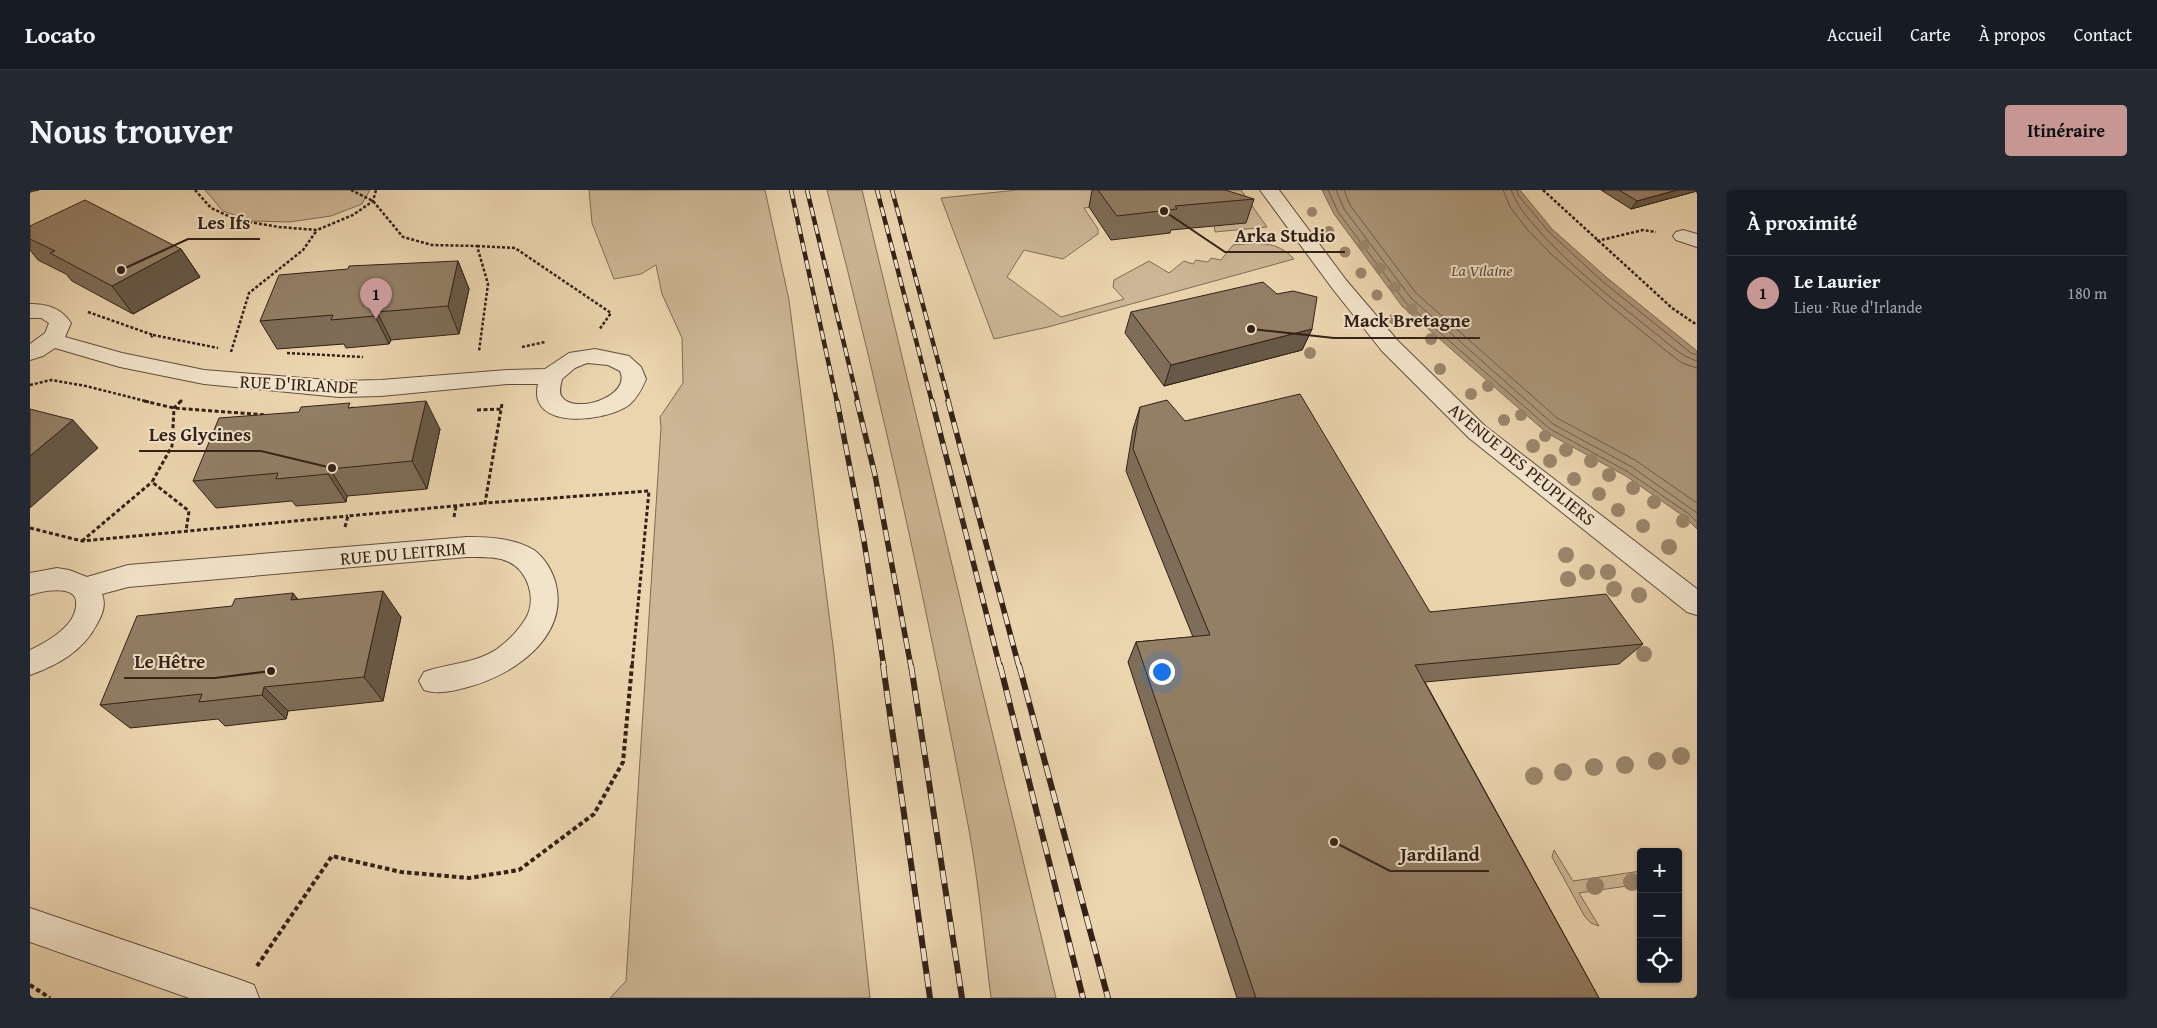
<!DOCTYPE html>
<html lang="fr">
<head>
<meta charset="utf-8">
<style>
	:root { --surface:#171b24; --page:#242831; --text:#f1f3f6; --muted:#9ea1a6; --line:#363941; --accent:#c59692 }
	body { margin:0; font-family:"Gentium Book Plus",serif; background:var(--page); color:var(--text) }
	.controls { position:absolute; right:15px; bottom:15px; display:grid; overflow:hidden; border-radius:5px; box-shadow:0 1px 4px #0004 }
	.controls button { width:45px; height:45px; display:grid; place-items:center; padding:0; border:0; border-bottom:1px solid var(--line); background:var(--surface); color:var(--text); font:25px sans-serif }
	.you { position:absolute; left:1131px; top:481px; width:18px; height:18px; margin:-12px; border:4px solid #fff; border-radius:50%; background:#1a73e8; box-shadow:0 0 0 8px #1a73e833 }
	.badge { display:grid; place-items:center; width:32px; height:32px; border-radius:50%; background:var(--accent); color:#111; font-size:16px; font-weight:700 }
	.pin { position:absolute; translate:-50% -41px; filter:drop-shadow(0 1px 2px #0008) }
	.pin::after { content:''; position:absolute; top:26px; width:18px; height:15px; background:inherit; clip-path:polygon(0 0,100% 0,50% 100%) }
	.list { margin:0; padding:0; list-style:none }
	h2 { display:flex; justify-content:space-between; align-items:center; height:65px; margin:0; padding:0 20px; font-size:21px }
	h2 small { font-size:16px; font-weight:400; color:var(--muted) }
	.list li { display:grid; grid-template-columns:32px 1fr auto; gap:15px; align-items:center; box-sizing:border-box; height:75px; padding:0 20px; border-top:1px solid var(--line) }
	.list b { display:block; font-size:19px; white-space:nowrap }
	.list p { margin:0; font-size:16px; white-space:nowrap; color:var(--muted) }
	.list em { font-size:16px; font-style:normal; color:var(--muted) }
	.icon { flex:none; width:28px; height:28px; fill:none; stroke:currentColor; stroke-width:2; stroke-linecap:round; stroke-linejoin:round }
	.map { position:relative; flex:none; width:1667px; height:808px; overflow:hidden; border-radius:5px }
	header { display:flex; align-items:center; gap:30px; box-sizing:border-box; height:70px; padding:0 25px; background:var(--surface); border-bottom:1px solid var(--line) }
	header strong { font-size:24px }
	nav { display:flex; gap:28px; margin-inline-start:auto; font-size:18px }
	.intro { display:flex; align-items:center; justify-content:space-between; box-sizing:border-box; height:120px; padding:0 30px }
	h1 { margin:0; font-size:35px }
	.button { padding:12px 22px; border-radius:5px; background:var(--accent); color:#111; font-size:18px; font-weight:700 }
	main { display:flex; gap:30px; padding:0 30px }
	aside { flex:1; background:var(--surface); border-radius:5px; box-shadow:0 1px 4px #0004 }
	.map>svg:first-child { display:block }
	.green { fill:#ccb695; stroke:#806c56 }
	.water { fill:#ac987b; stroke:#7c6853 }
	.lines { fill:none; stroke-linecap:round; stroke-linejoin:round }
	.shore { stroke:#705c49; stroke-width:1 }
	.minor-casing { stroke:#614e3d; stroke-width:2 }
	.tertiary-casing { stroke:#614e3d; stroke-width:2 }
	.path-far2 { stroke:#332117; stroke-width:2.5; stroke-dasharray:3 2; stroke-linecap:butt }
	.path-far1 { stroke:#332117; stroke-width:3; stroke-dasharray:4 2.5; stroke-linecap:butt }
	.path { stroke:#332117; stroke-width:4; stroke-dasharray:4.5 3; stroke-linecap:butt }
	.minor { fill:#f2e4cb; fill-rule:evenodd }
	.tertiary { fill:#f2e4cb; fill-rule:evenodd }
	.rail-far2-casing { stroke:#332117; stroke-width:4.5 }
	.rail-far1-casing { stroke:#332117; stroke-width:5.5 }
	.rail-casing { stroke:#332117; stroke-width:6 }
	.rail-far2 { stroke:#f2e4cb; stroke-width:3; stroke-dasharray:9; stroke-linecap:butt }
	.rail-far1 { stroke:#f2e4cb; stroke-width:4; stroke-dasharray:11; stroke-linecap:butt }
	.rail { stroke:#f2e4cb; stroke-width:4.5; stroke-dasharray:13; stroke-linecap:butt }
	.tree { fill:#9b866c }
	.wall { fill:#7e6d58; stroke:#332117 }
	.shaded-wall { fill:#675947; stroke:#332117 }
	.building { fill:#937f66; stroke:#332117 }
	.labels { text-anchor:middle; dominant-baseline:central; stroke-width:4; stroke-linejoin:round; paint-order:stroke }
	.far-water-label { font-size:16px; font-style:italic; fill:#5d4b3a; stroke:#f2e4cb }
	.street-label { font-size:18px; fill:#332117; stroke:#f2e4cb }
	.leader { fill:none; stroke:#332117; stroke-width:2 }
	.callout-dot { fill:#332117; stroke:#f2e4cb; stroke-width:2 }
	.callout-label { font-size:19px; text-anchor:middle; font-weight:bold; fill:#332117; stroke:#f2e4cb; stroke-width:4; stroke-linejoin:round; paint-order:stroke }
</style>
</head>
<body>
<header>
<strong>Locato</strong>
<nav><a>Accueil</a><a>Carte</a><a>À propos</a><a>Contact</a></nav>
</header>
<div class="intro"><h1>Nous trouver</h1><a class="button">Itinéraire</a></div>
<main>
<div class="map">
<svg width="1667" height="808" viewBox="0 0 1667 808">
	<rect width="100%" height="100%" fill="#ebd5af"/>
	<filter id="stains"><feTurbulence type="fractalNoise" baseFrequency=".004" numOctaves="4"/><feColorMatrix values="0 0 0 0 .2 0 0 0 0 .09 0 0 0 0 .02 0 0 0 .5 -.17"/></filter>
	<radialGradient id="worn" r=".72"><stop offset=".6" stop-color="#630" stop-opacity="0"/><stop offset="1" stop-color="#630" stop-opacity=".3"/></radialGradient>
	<!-- green -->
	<path class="green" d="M175 0H340L332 14 301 26 259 32 221 31 193 21Z
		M559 0H735L759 110 804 464 840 808H580L596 791 631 237 630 227 653 193 652 148 632 104 626 75 611 84 584 89 562 33Z
		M797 0H832L1026 808H961C954 752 949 695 939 640 899 425 852 211 797 0Z
		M987 0H1211L1237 37 1185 42 1184 35 1106 12 1054 18 1068 39V44L1033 69 994 60 977 87 1031 127 1094 109 1083 97 1084 90 1119 71 1139 83 1154 71 1163 74 1166 70 1178 72 1181 68 1191 70 1203 55C1226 53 1247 50 1264 69L1018 137 964 149 911 8Z
		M1524 660 1543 691 1611 681V694L1549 703 1569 736 1561 733 1555 727 1522 667Z"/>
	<!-- water -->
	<path class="water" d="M1292 0H1490L1522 39 1576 87 1667 161V339L1656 328 1596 286 1517 243 1372 116 1304 24Z"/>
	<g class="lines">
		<!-- shore -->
		<path class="shore" d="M1298 0 1308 22 1376 113 1520 239 1598 282 1659 324 1667 332
			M1306 0 1314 19 1381 108 1523 234 1602 277 1667 323
			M1314 0 1320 15 1386 103 1527 228 1605 270 1667 313
			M1473 0 1480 17 1497 39 1521 64 1581 116 1635 160 1652 173 1667 178
			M1481 0C1487 14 1494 24 1504 35 1537 74 1580 107 1620 139 1635 150 1649 166 1667 171
			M1487 0 1488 5 1519 42 1572 91 1661 163 1667 165"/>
		<!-- minor casing -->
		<g class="minor-casing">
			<path id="minor" d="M1230 0H1249L1316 90 1368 151 1455 236 1667 399V425L1657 422 1439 248 1352 161 1302 98Z
				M1653 40 1667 44V57L1646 50 1643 46 1646 42Z
				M0 114C18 114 31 118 41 133L35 147 92 163 174 180 309 191 351 190 477 180 515 179 539 163 565 159 599 166 611 177 616 189C612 199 607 208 599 215 576 232 497 241 508 194H477L351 206 309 207 174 194 90 177 25 158 13 166 0 170V154L15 143 19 133 11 128H0ZM557 173 578 175 590 181C602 206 545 225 532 207 528 202 531 195 532 189L545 178Z
				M437 347C459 347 484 348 504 360 515 368 523 382 526 395 538 448 483 485 438 497 423 501 408 505 394 500L389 491 394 482C419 473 444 474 467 459 478 451 489 440 496 428 507 409 498 381 479 372 467 366 450 367 437 367L98 397 72 404C76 415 73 424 67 434 53 461 28 475 0 485V460C15 453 32 443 41 430 44 425 46 420 46 415 49 393 11 401 0 405V383L27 378 39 380 57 387 98 375Z"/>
		</g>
		<!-- tertiary casing -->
		<g class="tertiary-casing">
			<path id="tertiary" d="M0 718 211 790 224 795 229 808H159L0 752Z"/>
		</g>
		<!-- path-far2 -->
		<path class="path-far2" d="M165 0 181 18 207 30 249 37 287 40 323 25 343 11 346 0
			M321 0 343 11 373 47 402 55 447 56 458 94 449 161
			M1513 0 1642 118 1667 135
			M1567 51 1613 40 1626 42
			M447 56 485 58 581 123 569 140
			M58 122 123 145 121 147
			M123 145 188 158
			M492 157 515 152
			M201 162 219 103 273 60 287 40
			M257 163 333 167
			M0 195 21 190 56 196 119 212
			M150 212 152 210"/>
		<!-- path-far1 -->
		<path class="path-far1" d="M114 211 144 218 236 225
			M151 211 144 218 142 256 122 292 159 321 156 341
			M472 214 455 313 619 301 602 477
			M447 220 471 219
			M424 327 426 316
			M315 337 318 326 455 313
			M0 338 52 351 318 326
			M52 351 122 292"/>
		<!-- path -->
		<path class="path" d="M227 776 302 666 371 682 439 688 489 680 564 624 593 572 602 475
			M0 795 20 808"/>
		<!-- minor -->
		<use href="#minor" class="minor"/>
		<!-- tertiary -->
		<use href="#tertiary" class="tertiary"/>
		<!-- rail-far2 casing -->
		<g class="rail-far2-casing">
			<path id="rail-far2" d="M761 0 807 212
				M777 0 828 212
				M847 0 902 212
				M862 0 919 212"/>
		</g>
		<!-- rail-far1 casing -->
		<g class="rail-far1-casing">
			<path id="rail-far1" d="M807 211 834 351 854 477
				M827 211 845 285 881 477
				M902 211 970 477
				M918 211 989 477"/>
		</g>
		<!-- rail casing -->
		<g class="rail-casing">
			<path id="rail" d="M853 475 900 808
				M881 475 932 808
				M970 475 1053 808
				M989 475 1078 808"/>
		</g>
		<!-- rail-far2 -->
		<use href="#rail-far2" class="rail-far2"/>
		<!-- rail-far1 -->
		<use href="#rail-far1" class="rail-far1"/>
		<!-- rail -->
		<use href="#rail" class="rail"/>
	</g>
	<!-- trees -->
	<g class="tree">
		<circle cx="1282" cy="22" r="5"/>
		<circle cx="1299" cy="41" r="5"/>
		<circle cx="1334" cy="55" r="5.5"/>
		<circle cx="1315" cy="62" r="5.5"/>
		<circle cx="1350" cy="78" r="5.5"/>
		<circle cx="1331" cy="83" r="5.5"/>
		<circle cx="1365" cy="97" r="5.5"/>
		<circle cx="1347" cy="105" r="5.5"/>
		<circle cx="1382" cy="119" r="5.5"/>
		<circle cx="1364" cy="129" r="5.5"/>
		<circle cx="1401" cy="149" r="6"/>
		<circle cx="1280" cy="163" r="6"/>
		<circle cx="1410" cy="179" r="6"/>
		<circle cx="1458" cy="196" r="6"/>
		<circle cx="1441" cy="204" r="6"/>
		<circle cx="1491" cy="225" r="6"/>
		<circle cx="1474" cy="230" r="6"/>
		<circle cx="1515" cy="246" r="6"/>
		<circle cx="1503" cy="256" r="7"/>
		<circle cx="1536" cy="260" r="7"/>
		<circle cx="1520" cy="271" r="7"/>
		<circle cx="1561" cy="271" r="7"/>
		<circle cx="1579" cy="285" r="7"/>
		<circle cx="1544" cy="289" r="7"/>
		<circle cx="1603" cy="298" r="7"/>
		<circle cx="1569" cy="304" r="7"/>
		<circle cx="1624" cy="312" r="7"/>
		<circle cx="1588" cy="320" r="7"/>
		<circle cx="1653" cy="331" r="7"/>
		<circle cx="1613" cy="336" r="7"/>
		<circle cx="1639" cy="357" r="8"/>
		<circle cx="1536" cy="365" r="8"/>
		<circle cx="1557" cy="382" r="8"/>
		<circle cx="1578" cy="382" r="8"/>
		<circle cx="1538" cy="389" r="8"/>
		<circle cx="1584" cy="399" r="8"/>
		<circle cx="1609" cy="405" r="8"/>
		<circle cx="1614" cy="464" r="8"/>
		<circle cx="1651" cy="566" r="9"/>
		<circle cx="1627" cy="571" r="9"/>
		<circle cx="1595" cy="575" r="9"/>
		<circle cx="1564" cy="577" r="9"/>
		<circle cx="1533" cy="582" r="9"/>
		<circle cx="1504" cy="586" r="9"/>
		<circle cx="1602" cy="692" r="9"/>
		<circle cx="1565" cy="696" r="9"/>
	</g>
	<!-- wall -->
	<path class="wall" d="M1062 0H1068L1224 9 1216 33 1141 40 1140 43 1081 50 1059 17Z
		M1571 0H1667V1L1601 19Z
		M0 36 151 59 170 87 103 124 42 91 36 84 8 70 0 60Z
		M428 71 439 99 429 144 361 150 359 154 316 158 314 154 247 159 230 131Z
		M1101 122 1282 139 1272 160 1134 196 1095 143Z
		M322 217 410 239 397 299 317 306 316 312 266 316 262 311 186 318 163 291Z
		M1110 217 1155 231 1400 422 1613 454 1589 474 1395 492 1569 808H1207L1098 472 1106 452 1163 447 1096 281 1103 239Z
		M268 410 371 427 353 511 258 521 256 529 195 536 188 529 100 538 70 515Z"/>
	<!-- shaded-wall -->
	<path class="shaded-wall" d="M0 0H9L0 2Z
		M1647 0H1667V1L1601 19 1607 11Z
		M151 59 170 87 103 124 82 96Z
		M428 71 439 99 429 144 418 116Z
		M347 122 361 150 359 154 345 126Z
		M1282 139 1272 160 1134 196 1141 175Z
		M396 211 410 239 397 299 382 271Z
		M43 230 68 258 0 318V266Z
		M300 279 317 306 316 312 298 284Z
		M353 401 371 427 353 511 334 487Z
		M263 403 283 429 261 410Z
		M234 497 258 521 256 529 232 505Z"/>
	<!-- building -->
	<path class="building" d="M1068 0H1195L1224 9 1145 16 1147 19 1087 26Z
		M1589 0H1647L1607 11Z
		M55 10 151 59 82 96 20 63 25 61 0 49V36Z
		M428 71 418 116 347 122 345 126 301 130 303 125 230 131 249 85 318 79 319 76Z
		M1233 92 1247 104 1263 101 1287 107 1282 139 1141 175 1101 122Z
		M1270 204 1400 422 1576 404 1613 454 1385 475 1569 808H1226L1106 452 1180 445 1103 259 1110 217 1137 210 1155 231Z
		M396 211 382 271 300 279 298 284 246 289 248 283 163 291 189 228 269 222 271 217 320 213 318 218Z
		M0 219 43 230 0 266Z
		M353 401 334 487 234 497 232 505 169 512 172 504 70 515 107 426 202 416 205 409 263 403 261 410Z"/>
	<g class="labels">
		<!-- far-water labels -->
		<g class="far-water-label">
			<text x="1452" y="80">La Vilaine</text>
		</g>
		<!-- street labels -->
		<g class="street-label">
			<text transform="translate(269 194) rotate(3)">RUE D'IRLANDE</text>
			<text transform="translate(1492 274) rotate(39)">AVENUE DES PEUPLIERS</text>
			<text transform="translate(373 363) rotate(-5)">RUE DU LEITRIM</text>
		</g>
	</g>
	<!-- callouts -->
	<path class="leader" d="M91 80L158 49H230M1134 21L1195 62H1315M1221 139L1304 148H1450M302 278L231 261H109M241 481L185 488H94M1304 652L1360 681H1459"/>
	<g class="callout-dot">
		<circle cx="91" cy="80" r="5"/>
		<circle cx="1134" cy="21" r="5"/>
		<circle cx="1221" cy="139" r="5"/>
		<circle cx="302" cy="278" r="5"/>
		<circle cx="241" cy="481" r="5"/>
		<circle cx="1304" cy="652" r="5"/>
	</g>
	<g class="callout-label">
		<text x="194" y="39">Les Ifs</text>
		<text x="1255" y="52">Arka Studio</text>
		<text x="1377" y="137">Mack Bretagne</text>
		<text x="170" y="251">Les Glycines</text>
		<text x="140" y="478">Le Hêtre</text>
		<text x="1410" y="671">Jardiland</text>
	</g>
	<rect width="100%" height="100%" filter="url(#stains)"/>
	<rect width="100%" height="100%" fill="url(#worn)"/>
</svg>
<div class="controls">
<button>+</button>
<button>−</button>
<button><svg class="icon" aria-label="locate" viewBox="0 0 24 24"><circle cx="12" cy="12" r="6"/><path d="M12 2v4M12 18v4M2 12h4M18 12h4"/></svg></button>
</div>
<div class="you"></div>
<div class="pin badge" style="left:346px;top:129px">1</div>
</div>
<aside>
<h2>À proximité<small></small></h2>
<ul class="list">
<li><span class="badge">1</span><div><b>Le Laurier</b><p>Lieu · Rue d'Irlande</p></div><em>180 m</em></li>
</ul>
</aside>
</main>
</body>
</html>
